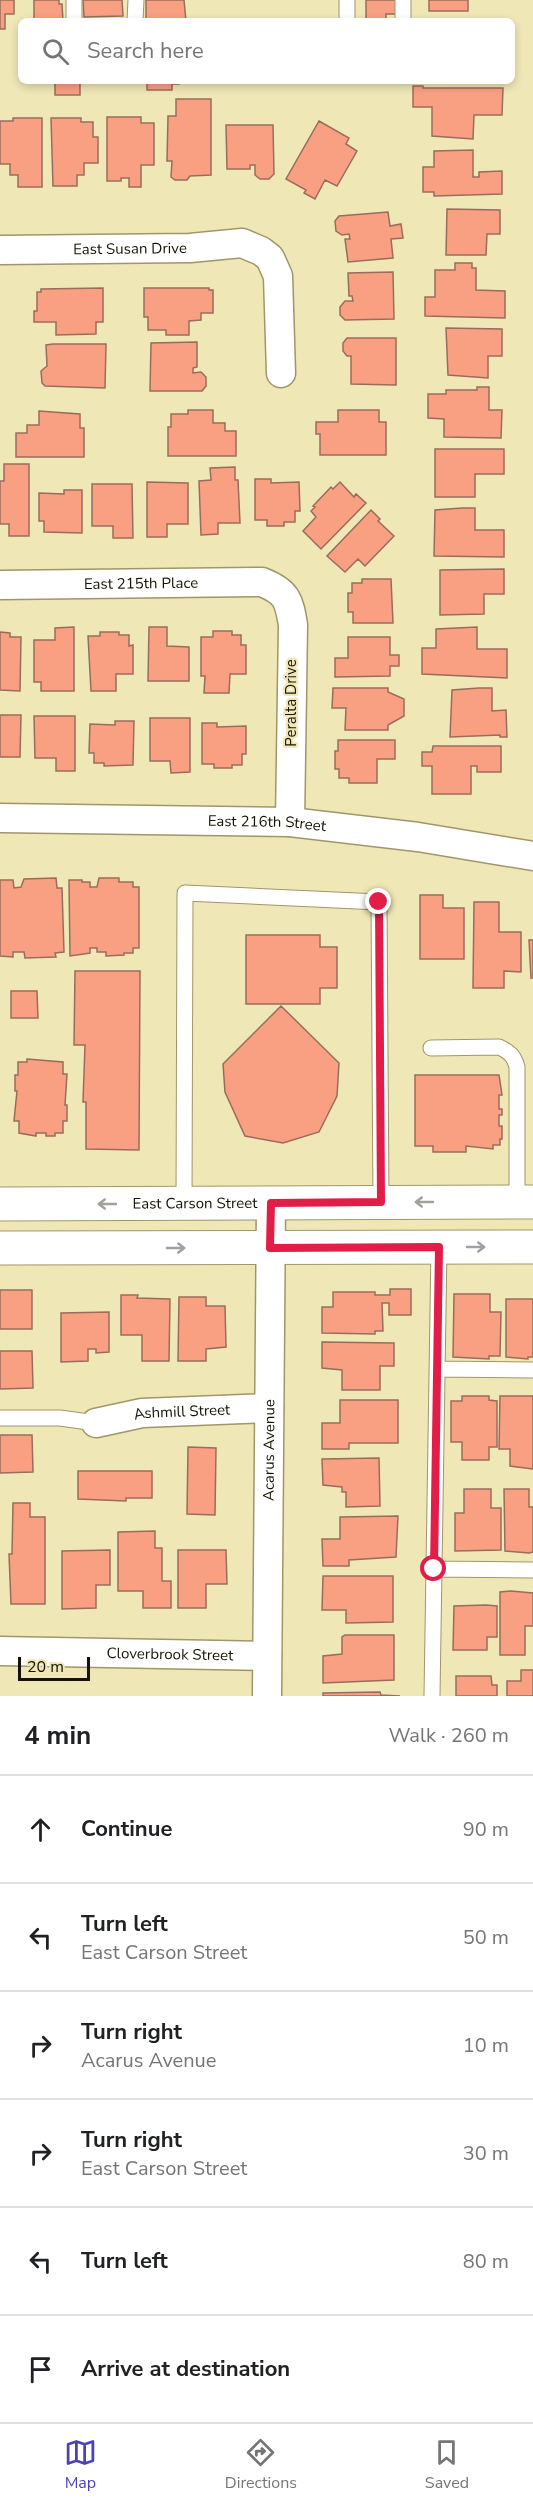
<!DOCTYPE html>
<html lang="en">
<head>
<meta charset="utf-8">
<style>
	:root { --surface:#fff; --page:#f6f6f6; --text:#202124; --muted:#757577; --line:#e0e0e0; --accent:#4843b9 }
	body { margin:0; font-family:"Nunito Sans",sans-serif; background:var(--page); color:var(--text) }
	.scale { position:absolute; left:18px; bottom:15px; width:72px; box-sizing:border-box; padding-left:6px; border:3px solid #161202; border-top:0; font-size:16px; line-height:21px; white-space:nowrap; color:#161202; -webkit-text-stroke:4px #f0e7b6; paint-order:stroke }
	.stop { position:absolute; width:18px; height:18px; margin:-14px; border:4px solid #e11d48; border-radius:50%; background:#fff }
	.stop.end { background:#e11d48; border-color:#fff; box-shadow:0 2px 6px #0008 }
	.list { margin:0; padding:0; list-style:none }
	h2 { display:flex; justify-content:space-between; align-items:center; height:78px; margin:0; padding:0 24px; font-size:26px }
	h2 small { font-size:20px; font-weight:400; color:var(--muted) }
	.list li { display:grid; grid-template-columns:39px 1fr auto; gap:18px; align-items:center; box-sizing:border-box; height:108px; padding:0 24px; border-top:2px solid var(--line) }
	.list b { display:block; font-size:22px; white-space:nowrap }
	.list p { margin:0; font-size:20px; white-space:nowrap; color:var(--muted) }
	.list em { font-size:20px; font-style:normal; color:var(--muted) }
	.icon { flex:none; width:33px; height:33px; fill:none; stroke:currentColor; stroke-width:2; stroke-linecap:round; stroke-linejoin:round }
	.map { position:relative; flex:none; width:533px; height:1696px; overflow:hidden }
	.search { position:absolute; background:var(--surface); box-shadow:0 3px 9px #0003; left:18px; right:18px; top:18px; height:66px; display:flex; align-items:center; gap:15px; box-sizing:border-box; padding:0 21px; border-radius:9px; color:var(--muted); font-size:22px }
	.sheet { height:726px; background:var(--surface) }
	nav { display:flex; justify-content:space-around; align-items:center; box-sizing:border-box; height:84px; border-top:2px solid var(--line); background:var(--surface); font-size:16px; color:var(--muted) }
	nav a { display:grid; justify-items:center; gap:3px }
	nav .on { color:var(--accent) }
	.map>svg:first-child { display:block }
	.building { fill:#f9a083; stroke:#9a6c5d; stroke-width:1.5 }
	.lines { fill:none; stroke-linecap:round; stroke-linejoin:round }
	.lane-casing { stroke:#9f9769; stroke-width:17 }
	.street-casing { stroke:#9f9769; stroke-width:31 }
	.secondary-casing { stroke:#9f9769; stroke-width:35 }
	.lane { stroke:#fff; stroke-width:15 }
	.street { stroke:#fff; stroke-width:28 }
	.secondary { stroke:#fff; stroke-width:33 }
	.oneway { stroke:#a2a09a }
	.route { stroke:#e11d48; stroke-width:8 }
	.labels { text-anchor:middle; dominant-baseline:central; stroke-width:4.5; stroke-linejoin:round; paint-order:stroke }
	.street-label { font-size:15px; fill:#161202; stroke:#f0e7b6 }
</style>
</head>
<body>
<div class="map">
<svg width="533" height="1696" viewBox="0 0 533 1696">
	<rect width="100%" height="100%" fill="#f0e7b6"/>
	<!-- building -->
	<path class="building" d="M0 0H14V14H5V29H0Z
		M34 0H59V4H62L63 21H34Z
		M83 0H122L123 16 84 17Z
		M146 0H184L186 21H146Z
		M366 0H396V14H386V21H366Z
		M429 0H468V11H429Z
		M55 81H80V95H55Z
		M147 81H179V84H172V90H147Z
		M413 86H423V88H503L502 115H474L473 139 432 136V107H413Z
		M176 99H211V175L190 176 187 180H175L171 177 172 161H167L168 116H176Z
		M107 117H141V123H154V165H141V187H129V178H121V181H107Z
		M13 118H42V187H18V175H10V164H0V121H13Z
		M51 118H81V122H93V137H98V163H84V175H77V186H53Z
		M319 121 349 138 346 144 357 151 337 186 325 180 315 199 304 193 306 190 286 179Z
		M226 125H273L274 174 269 179H260L255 175V165H250V169H227Z
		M473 150V177H479V172L502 171V194L434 196V192H423V167H434V151Z
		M447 209 500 210V234H487L486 255H446Z
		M388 212 390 226 401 224 403 238 391 239 393 258 348 262 345 239H350L349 234 342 235 336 231 335 221 339 216Z
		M455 263H472V268H476V290L505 291V318L425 316V297H435V270H455Z
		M393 272 394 319 345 320 340 315V307L345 301H353L352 296H349L348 273Z
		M103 288V322H96V334L56 335V322H34V311H37V292H41V289Z
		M144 288H209V290H213V313H201V320L189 321V335H166V330H148V317H144Z
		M446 328 502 329V356H488V378L448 375Z
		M347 338H396V385L351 384V356H347L343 351V343Z
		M197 342V367L193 368V373L201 372 206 377V386L202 391H150L151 343Z
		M53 344H106L105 388 45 386 42 383 41 371 47 366 46 345Z
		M477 387H489V410H502L501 438 444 437V419L428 418V394H446V390H477Z
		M188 410H213V423H225V431H236V456H168V427H171V414H188Z
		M338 410H379V422H386V455H320V434H316V422H338Z
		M39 411 80 414V428H84V457H16V433H27V425H39Z
		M435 449H504V474H475V497H435Z
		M4 464H29V536H9V524H0V481H4Z
		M235 467V480H238L240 523H218V534L201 535 199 481 211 480 210 468Z
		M255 479H271V483L299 482 300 511H295V522H284V526H267V520H255Z
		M147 482 188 483V524H167V537H147Z
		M340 482 354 497 356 494 366 503 321 549 303 531 316 517 311 511 315 507 313 506 331 487 333 489Z
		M92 484H132L133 538H113V526H92Z
		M64 490H82V533L44 532V521H39V493L64 494Z
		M462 508H475V530H504V557L434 556 435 510Z
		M371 510 380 519 378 521 394 536 365 566 358 559 345 572 327 556Z
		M504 569V594H484V614L440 615V570Z
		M362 579H391L393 623H353V612H348V593H352V583H362Z
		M74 627V691H41V682H34V640H55V628Z
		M149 627H167V646L189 647V681H148Z
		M477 627V649H507V678L422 674V648H436V629Z
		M213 631H232V635H241V645H246V674H230L229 693H204L205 676H201V637H213Z
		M0 632 10 633V637H21L20 691 0 690Z
		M100 632H119V635H129V646L133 645V674H116V691H91L88 636H100Z
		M348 637H390V655H399V666H390V676L335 677V658H348Z
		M333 688H388V692L404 699V716L388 725V730H345L346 708H332Z
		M479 688H492V711L506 710 507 737H500V735L450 737 452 690Z
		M0 715H21L20 757H0Z
		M34 716H75V771H56V758H35Z
		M150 718H190V772L171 773 170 761H150Z
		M115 721H134L133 765 104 766V763H94V753H89L90 724 115 725Z
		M202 723H217V727L246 726V754H242V765H232V768H214V764H202Z
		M338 740H395V759H377V783H349V778H339V769H335V751H338Z
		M433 746H501V772H477V766H471V794H432V766H422V752H432Z
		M56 878 57 888H62L64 952 55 953 56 957 25 958 24 952H13V957L0 956V880H13L14 888 21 887 24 879Z
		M99 878H119V882H133V887H139V948H133V953H124V955L106 956V952H97V948H90V953L70 956 69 880H82V882H90V887H97Z
		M420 895H443V908H464V959H420Z
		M474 902H499V932H521V972L504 971V988H473Z
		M246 935H320V947H337V988H320V1004H246Z
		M529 940H533V978H531Z
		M75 971H140L139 1150 86 1149V1102H83L85 1045H74Z
		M11 991H37L38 1018H11Z
		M281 1006 339 1063 337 1096 319 1132 283 1143 245 1136 225 1092 223 1064Z
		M27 1059 63 1062V1074H67L65 1105H67V1121H63V1133H55V1136H46V1133H36V1136L19 1133V1121H14L17 1091H15V1075H18V1062H27Z
		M415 1075H499L502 1095H499V1109H502V1115H499V1126H502V1139H500V1145H493V1149L466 1146V1152H433V1146H415Z
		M390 1289H411V1315H389V1303H382L383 1331H375V1334L322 1333V1307H333V1292H375V1295H390Z
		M0 1290H32V1329H0Z
		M454 1294H490V1312H501L500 1356H489V1359L453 1357Z
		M121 1295H138L137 1298 170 1299 169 1361H142V1335H121Z
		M179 1297H206V1306H225L226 1347 206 1349V1361H178Z
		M506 1299H533V1357H528V1359L506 1357Z
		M109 1312V1352L96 1353V1349H88V1361L61 1362V1313Z
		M322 1342 394 1343V1366H380V1390H342V1370L322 1368Z
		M0 1351H32L33 1388 0 1389Z
		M462 1396H489V1400L497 1401V1447H489V1460H462V1442H451V1401H462Z
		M500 1396H533V1469L510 1466V1449H499Z
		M340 1400H398V1443H349V1449H322V1423H340Z
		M0 1435H32L33 1472 0 1473Z
		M188 1447 216 1448 215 1515 187 1514Z
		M379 1458 380 1506 346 1507V1492H342V1487L323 1485 322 1459Z
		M78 1471H152V1498H126V1501L78 1499Z
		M464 1489H491V1508H501V1550L455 1551V1513H464Z
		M504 1489H529V1507H533V1552L529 1553 505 1551Z
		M13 1503H30V1517H45V1604H11L9 1554H12Z
		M398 1516 396 1557 349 1560V1566H323L322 1539H340V1517Z
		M155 1531V1548H162V1581H171V1608H143V1591H118V1532Z
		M110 1550V1585H96V1608L62 1609V1551Z
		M178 1550H226L227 1584H206V1608H178Z
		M323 1576H393V1622L346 1623V1610H322Z
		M511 1591 533 1593V1626H525V1655H500V1592Z
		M486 1605 497 1606V1637H487V1650H453L454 1606Z
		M345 1635H394V1680L323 1683V1656L342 1654V1637Z
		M521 1670H533V1696H507V1681H521Z
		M456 1676H491L492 1685H497V1696H456Z
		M380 1692 381 1695 400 1696H323V1693Z"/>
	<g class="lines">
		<!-- lane casing -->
		<g class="lane-casing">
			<path id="lane" d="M74 0V21
				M403 19V0
				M135 21 136 0
				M347 21V0
				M431 1048 499 1047C510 1052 514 1056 517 1067V1202
				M184 1203 185 893 379 902 381 1202
				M437 1369 533 1370
				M0 1418H60L96 1423
				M434 1569 533 1570
				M432 1696 439 1247"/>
		</g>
		<!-- street casing -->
		<g class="street-casing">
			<g id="street">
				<path id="s1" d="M0 250 190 248 242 243 261 251 270 258 278 276 281 373"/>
				<path id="s2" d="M0 585 262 582C287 592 289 600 293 625L290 822"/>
				<path id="s3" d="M0 818 290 822 418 837 533 856"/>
				<path id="s4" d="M96 1423 142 1413 269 1408"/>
				<path id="s5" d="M0 1651 267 1656"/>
				<path id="s6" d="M267 1696 271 1203"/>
			</g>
		</g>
		<!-- secondary casing -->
		<g class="secondary-casing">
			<g id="secondary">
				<path id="s7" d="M0 1204 533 1202"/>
				<path d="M0 1248 533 1247"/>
			</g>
		</g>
		<!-- lane -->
		<use href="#lane" class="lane"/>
		<!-- street -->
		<use href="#street" class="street"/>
		<!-- secondary -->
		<use href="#secondary" class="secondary"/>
	</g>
	<!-- one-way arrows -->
	<defs><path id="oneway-shaft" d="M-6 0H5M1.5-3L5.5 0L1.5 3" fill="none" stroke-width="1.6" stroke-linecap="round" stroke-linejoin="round" transform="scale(1.5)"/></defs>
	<g class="oneway">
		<use href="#oneway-shaft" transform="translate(424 1202) rotate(180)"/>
		<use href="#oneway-shaft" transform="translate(107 1204) rotate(180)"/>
		<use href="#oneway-shaft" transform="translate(476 1247)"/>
		<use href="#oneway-shaft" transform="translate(176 1248)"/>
	</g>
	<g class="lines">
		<!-- route -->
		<path class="route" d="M379 902 381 1202 271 1203 270 1248 439 1247 434 1569"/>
	</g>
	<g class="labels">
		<!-- street labels -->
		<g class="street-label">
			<text stroke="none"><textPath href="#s1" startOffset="130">East Susan Drive</textPath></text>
			<text stroke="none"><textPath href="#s2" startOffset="141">East 215th Place</textPath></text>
			<text transform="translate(291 703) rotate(-90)">Peralta Drive</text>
			<text stroke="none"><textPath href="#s3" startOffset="267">East 216th Street</textPath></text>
			<text stroke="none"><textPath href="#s7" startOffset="195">East Carson Street</textPath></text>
			<text stroke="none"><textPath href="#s4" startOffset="87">Ashmill Street</textPath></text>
			<text stroke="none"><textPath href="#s6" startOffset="246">Acarus Avenue</textPath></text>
			<text stroke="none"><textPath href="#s5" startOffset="170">Cloverbrook Street</textPath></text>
		</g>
	</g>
</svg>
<div class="scale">20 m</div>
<div class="stop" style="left:434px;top:1569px"></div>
<div class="stop end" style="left:379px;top:902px"></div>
<div class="search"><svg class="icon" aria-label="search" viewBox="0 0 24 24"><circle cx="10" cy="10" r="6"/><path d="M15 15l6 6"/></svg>Search here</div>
</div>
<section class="sheet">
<h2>4 min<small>Walk · 260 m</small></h2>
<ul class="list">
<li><svg class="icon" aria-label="ahead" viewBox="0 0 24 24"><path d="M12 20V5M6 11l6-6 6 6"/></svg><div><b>Continue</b></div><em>90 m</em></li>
<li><svg class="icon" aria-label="left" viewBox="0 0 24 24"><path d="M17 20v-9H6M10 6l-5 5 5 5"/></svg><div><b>Turn left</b><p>East Carson Street</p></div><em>50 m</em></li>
<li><svg class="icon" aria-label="right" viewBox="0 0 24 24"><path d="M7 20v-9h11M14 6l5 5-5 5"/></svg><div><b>Turn right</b><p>Acarus Avenue</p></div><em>10 m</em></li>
<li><svg class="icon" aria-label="right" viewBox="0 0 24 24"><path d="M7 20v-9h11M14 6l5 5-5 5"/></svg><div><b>Turn right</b><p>East Carson Street</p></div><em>30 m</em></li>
<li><svg class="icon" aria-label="left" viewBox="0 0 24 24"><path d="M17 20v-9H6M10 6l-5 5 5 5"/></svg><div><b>Turn left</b></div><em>80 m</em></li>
<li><svg class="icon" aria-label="arrive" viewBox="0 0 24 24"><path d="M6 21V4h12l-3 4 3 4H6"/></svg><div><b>Arrive at destination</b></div></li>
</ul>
</section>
<nav>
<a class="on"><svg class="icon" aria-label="map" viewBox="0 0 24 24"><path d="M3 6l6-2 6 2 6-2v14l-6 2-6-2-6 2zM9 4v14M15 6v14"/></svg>Map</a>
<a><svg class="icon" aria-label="directions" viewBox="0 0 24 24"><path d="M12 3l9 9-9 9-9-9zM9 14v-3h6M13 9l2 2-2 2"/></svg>Directions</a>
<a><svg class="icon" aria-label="saved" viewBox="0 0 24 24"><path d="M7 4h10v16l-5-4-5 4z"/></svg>Saved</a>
</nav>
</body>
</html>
